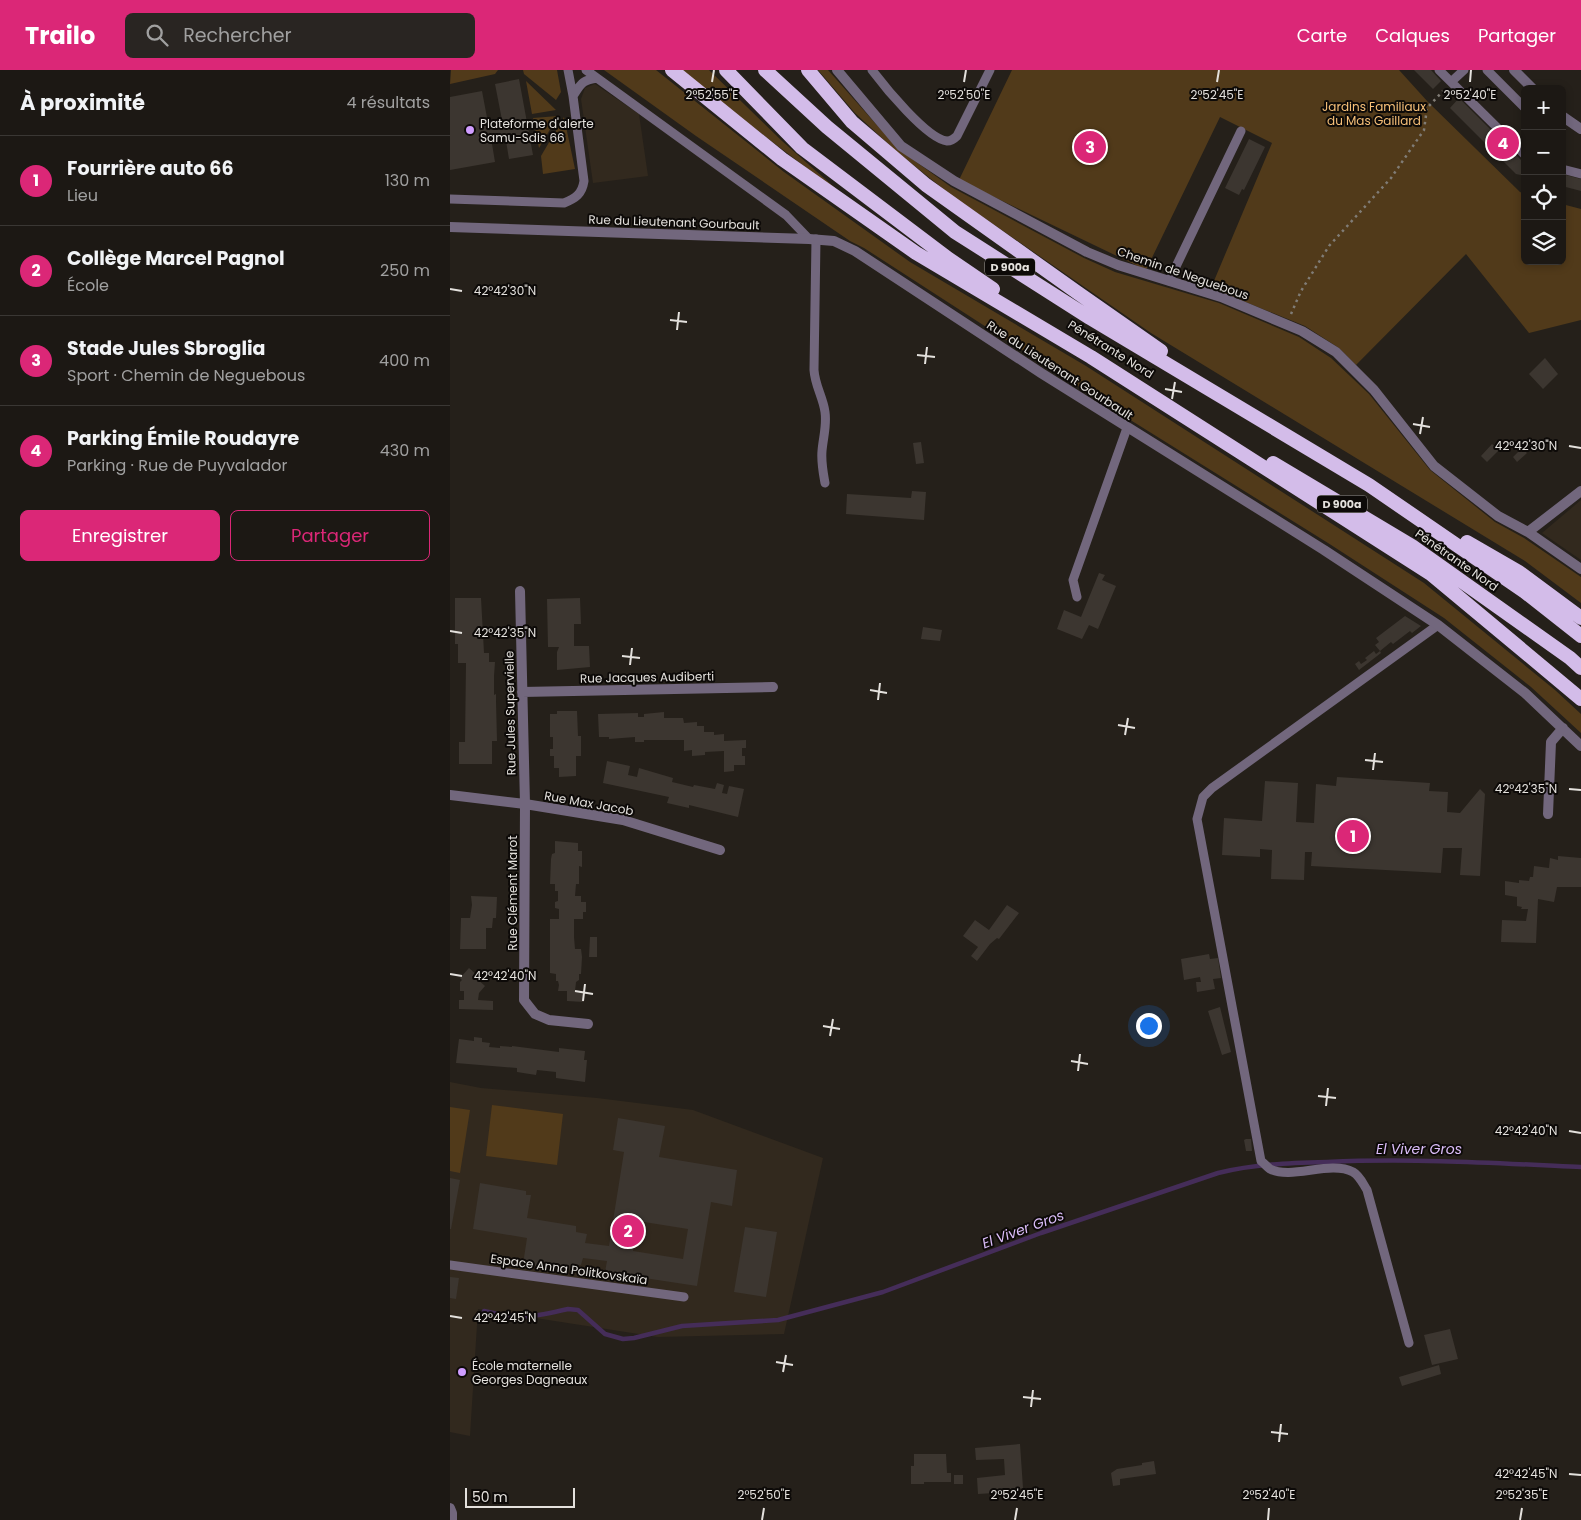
<!DOCTYPE html>
<html lang="fr">
<head>
<meta charset="utf-8">
<style>
	:root { --surface:#1c1814; --page:#292522; --text:#f1f3f6; --muted:#a0a0a0; --line:#3a3734; --accent:#db2777 }
	body { margin:0; font-family:Poppins,sans-serif; background:var(--page); color:var(--text) }
	.controls { position:absolute; right:15px; top:15px; display:grid; overflow:hidden; border-radius:8px; box-shadow:0 2px 8px #0003 }
	.controls button { width:45px; height:45px; display:grid; place-items:center; padding:0; border:0; border-bottom:1px solid var(--line); background:var(--surface); color:var(--text); font:25px sans-serif }
	.scale { position:absolute; left:15px; bottom:12px; width:110px; box-sizing:border-box; padding-left:5px; border:2px solid #e4e1dd; border-top:0; font-size:14px; line-height:18px; white-space:nowrap; color:#e4e1dd; -webkit-text-stroke:4px #0d0a08; paint-order:stroke }
	.you { position:absolute; left:698px; top:955px; width:18px; height:18px; margin:-12px; border:4px solid #fff; border-radius:50%; background:#1a73e8; box-shadow:0 0 0 8px #1a73e833 }
	.badge { display:grid; place-items:center; width:32px; height:32px; border-radius:50%; background:var(--accent); color:#fff; font-size:16px; font-weight:700 }
	.pin { position:absolute; translate:-50% -50%; border:2px solid #fff; box-shadow:0 1px 5px #0006 }
	.list { margin:0; padding:0; list-style:none }
	h2 { display:flex; justify-content:space-between; align-items:center; height:65px; margin:0; padding:0 20px; font-size:21px }
	h2 small { font-size:16px; font-weight:400; color:var(--muted) }
	.list li { display:grid; grid-template-columns:32px 1fr auto; gap:15px; align-items:center; box-sizing:border-box; height:90px; padding:0 20px; border-top:1px solid var(--line) }
	.list b { display:block; font-size:19px; white-space:nowrap }
	.list p { margin:0; font-size:16px; white-space:nowrap; color:var(--muted) }
	.list em { font-size:16px; font-style:normal; color:var(--muted) }
	.actions { display:flex; gap:10px; padding:15px 20px }
	.actions a { flex:1; padding:11px 0; border:1px solid var(--accent); border-radius:8px; text-align:center; font-size:18px; color:var(--accent) }
	.actions .main { background:var(--accent); color:#fff }
	.icon { flex:none; width:28px; height:28px; fill:none; stroke:currentColor; stroke-width:2; stroke-linecap:round; stroke-linejoin:round }
	.map { position:relative; flex:none; width:1131px; height:1450px; overflow:hidden }
	header { display:flex; align-items:center; gap:30px; box-sizing:border-box; height:70px; padding:0 25px; background:var(--accent); color:#fff }
	header strong { font-size:24px }
	nav { display:flex; gap:28px; margin-inline-start:auto; font-size:18px }
	.search { width:350px; height:45px; background:var(--page); display:flex; align-items:center; gap:12px; box-sizing:border-box; padding:0 18px; border-radius:8px; color:var(--muted); font-size:19px }
	main { display:flex }
	aside { flex:1; background:var(--surface) }
	.map>svg:first-child { display:block }
	.built { fill:#32291e }
	.green { fill:#513a1a }
	.lines { fill:none; stroke-linecap:round; stroke-linejoin:round }
	.stream { stroke:#452d59; stroke-width:4.5 }
	.building { fill:#3c3630; fill-rule:evenodd }
	.path { stroke:#807c76; stroke-width:2.5; stroke-dasharray:2.5 4; stroke-linecap:butt }
	.service { stroke:#72677d; stroke-width:9 }
	.minor { stroke:#72677d; stroke-width:10 }
	.trunk { stroke:#d3bce9; stroke-width:14 }
	.ticks { fill:none; stroke:#e4e1dd; stroke-width:2 }
	.poi-dot { fill:#d09dff; stroke:#0d0a08; stroke-width:2 }
	.labels { text-anchor:middle; dominant-baseline:central; stroke-width:4; stroke-linejoin:round; paint-order:stroke }
	.shield { fill:#0d0a08; stroke:#a4a09d; stroke-width:1 }
	.shield-label { font-size:11px; font-weight:bold; fill:#e4e1dd }
	.park-label { font-size:12px; fill:#f7c079; stroke:#0d0a08 }
	.poi-label { font-size:12px; fill:#e4e1dd; stroke:#0d0a08; text-anchor:start }
	.street-label { font-size:12px; fill:#e4e1dd; stroke:#0d0a08 }
	.water-label { font-size:14px; font-style:italic; fill:#dbbdf9; stroke:#0d0a08 }
	.ticks-label { font-size:12px; text-anchor:middle; fill:#e4e1dd; stroke:#0d0a08; stroke-width:4; stroke-linejoin:round; paint-order:stroke }
</style>
</head>
<body>
<header>
<strong>Trailo</strong>
<div class="search"><svg class="icon" aria-label="search" viewBox="0 0 24 24"><circle cx="10" cy="10" r="6"/><path d="M15 15l6 6"/></svg>Rechercher</div>
<nav><a>Carte</a><a>Calques</a><a>Partager</a></nav>
</header>
<main>
<aside>
<h2>À proximité<small>4 résultats</small></h2>
<ul class="list">
<li><span class="badge">1</span><div><b>Fourrière auto 66</b><p>Lieu</p></div><em>130 m</em></li>
<li><span class="badge">2</span><div><b>Collège Marcel Pagnol</b><p>École</p></div><em>250 m</em></li>
<li><span class="badge">3</span><div><b>Stade Jules Sbroglia</b><p>Sport · Chemin de Neguebous</p></div><em>400 m</em></li>
<li><span class="badge">4</span><div><b>Parking Émile Roudayre</b><p>Parking · Rue de Puyvalador</p></div><em>430 m</em></li>
</ul>
<div class="actions"><a class="main">Enregistrer</a><a>Partager</a></div>
</aside>
<div class="map">
<svg width="1131" height="1450" viewBox="0 0 1131 1450">
	<rect width="100%" height="100%" fill="#25201a"/>
	<!-- built -->
	<path class="built" d="M145 14 189 44 198 106 143 113 131 29 135 18Z
		M1131 430V490L1092 463Z
		M0 1012 31 1018 147 1028 243 1040 373 1088 334 1264 208 1267 28 1239 20 1366 0 1362Z"/>
	<!-- green -->
	<path class="green" d="M1 0H48L45 4 0 14Z
		M73 0H107L111 22 106 30 74 4Z
		M154 0H206L334 102 460 192 636 296 974 513 1105 620 1131 644V663L1081 617 994 548 878 473 682 351 414 178 400 171 246 66Z
		M232 0H259L332 71 400 131 270 32Z
		M368 0H378L448 79 501 117 634 188 665 202 769 233 849 267 881 288 919 324 980 400 1045 452 1074 468 1131 507V533L1075 491 701 263 501 125 446 81 405 43Z
		M562 0H949L978 32 1070 122 1075 124V191H1112V134L1131 139V250L1079 263 1016 184 906 295 889 278 855 256 761 218 822 73 770 47 696 200 509 110Z
		M76 11 106 40 82 44Z
		M108 46 89 78 83 48Z
		M114 47 125 99 93 104 91 86Z
		M42 1035 113 1044 107 1095 36 1086Z
		M0 1037 20 1040 10 1103 0 1101Z"/>
	<g class="lines">
		<!-- stream -->
		<path class="stream" d="M34 1241C70 1250 84 1247 118 1239L128 1240 155 1264 173 1269 184 1268 232 1256 328 1250 433 1222 591 1163 768 1103C804 1094 840 1093 877 1092 962 1088 1046 1093 1131 1097"/>
	</g>
	<!-- building -->
	<path class="building" d="M964 0H981L991 11 983 19Z
		M69 9 83 85 59 89 55 65 41 68 45 92 0 100V27L32 21 38 53 52 50 45 14Z
		M1009 28 1075 94V106L1066 104 1000 38Z
		M799 69 815 77 794 120 792 119 789 125 775 118Z
		M1112 104 1131 109V121L1112 116Z
		M1095 288 1108 304 1093 319 1079 304Z
		M471 372 474 393 466 394 463 373Z
		M1042 374 1049 380 1037 392 1031 386Z
		M1072 378 1077 383 1067 392 1063 387Z
		M462 421 476 422 474 450 396 444 397 424 461 428Z
		M649 503 655 505 652 510 666 516 648 559 639 555 632 569 607 559 614 540 631 547Z
		M5 528H31L34 583H39V592H45L44 606V625L46 624V631L47 671H42V694H9V672H15L16 593H8V574H5Z
		M130 528 131 554H124V576H139L140 597 107 600V582L109 577H98L97 529Z
		M955 546 971 556 962 563 960 561 943 574 941 572 930 581 931 583 909 600 905 594 909 591 911 594 917 590 915 588 924 581 926 584 930 581 925 575 929 572 926 568Z
		M473 557 492 560 490 571 471 569Z
		M107 641H127L128 666H131V686H126V706L109 707V698H104V686H100V679H103V667H100V644H107Z
		M214 642V648H233L234 653 247 652V656H254V662H264V665L274 664V671L296 670V678H292V686H295V695H284V701L274 702V681L255 682V685L242 686V680L234 681V670H194V672H185V667L159 669V667H149L148 644 188 643V647H194V644Z
		M157 691 180 696 178 705 187 707 189 698 223 708 222 712 243 717 244 715 265 719 267 713 274 715 272 723 277 724 279 716 294 719 288 747 239 735V738L217 733 219 727 153 713Z
		M887 707 980 713 979 721 998 722 997 742 1010 743 1030 719 1035 724 1030 806 1010 805 1012 778H993L991 803 861 796 862 782H855L854 810 821 809 822 780 810 779V787L772 785 774 748 812 751 815 711 848 713 846 752 864 753 866 714 886 716Z
		M105 771 128 773V781H132V797L129 796V814H126L125 826H131V832H136V842H133V849H124V867L125 879H131L132 887 131 904H129V910L126 912 125 921 134 922V932L117 931V921H108L109 915 108 911H106V904L100 903V849H109V839L105 838V832L108 831V821H105V814H100L101 789 102 784 105 783Z
		M1108 786 1131 788V817H1107L1104 832 1088 829 1086 873 1051 872 1052 850 1076 851 1078 839H1071L1072 837 1067 836V827L1055 825V811L1069 813V810L1079 811 1080 807H1083L1084 796 1099 798 1100 788 1108 790Z
		M21 826 47 827 46 848H43L42 858H36V879H10L11 848H20L22 835Z
		M557 835 569 843 549 869 547 868 540 874 527 891 521 886 528 877 513 866 525 850 539 860Z
		M140 867H147V887H139Z
		M759 884 760 889 768 888 771 908 763 909 765 919 747 922 746 912H751L750 907 734 910 731 889Z
		M19 898 28 906 26 908 35 916 29 923 28 930 43 931V940L9 939V930H14V921H10V912L12 910 10 908Z
		M770 937 781 982 772 985 758 941Z
		M24 967 32 968V972L40 973 39 977 50 978V976L62 977V976L109 982V978L135 981 134 990H137L135 1012 106 1008V1002L87 1000 86 1005 67 1002V998L6 993 9 969 24 971Z
		M168 1048 215 1056 209 1087 287 1100 282 1136 261 1132 247 1216 155 1202 157 1191 133 1188 131 1195 121 1194 119 1201 73 1194 77 1168 23 1159 30 1113 76 1121V1125H81L77 1148 126 1156V1162L137 1164 135 1173 159 1176 174 1082 163 1080ZM188 1151 238 1159 233 1189 183 1181Z
		M796 1069H801L802 1081H796L794 1070Z
		M0 1108 10 1110 1 1159H0Z
		M295 1157 327 1162 316 1227 284 1222Z
		M0 1207 9 1208 6 1229 0 1228Z
		M1000 1259 1008 1289 982 1295 974 1265Z
		M989 1295 991 1304 952 1316 949 1307Z
		M570 1374 573 1418 560 1422 528 1424 527 1408 555 1405 554 1389 526 1390 525 1378Z
		M464 1384H496L497 1403H501V1412H474V1414H461V1396H464Z
		M704 1391 706 1404 670 1409V1415L663 1416 661 1403 667 1399 692 1395V1393Z
		M504 1405H513V1414H504Z"/>
	<g class="lines">
		<!-- path -->
		<path class="path" d="M841 244 851 221 879 176 941 108 974 60 977 38 993 21"/>
		<!-- service -->
		<path class="service" d="M136 0 336 145 359 169
			M422 0C434 16 477 69 497 71 501 71 504 69 507 66L540 0
			M989 0 1075 85
			M1037 0 1075 38
			M1001 12 1014 0
			M123 26C131 14 132 10 147 8
			M1112 99 1131 104
			M0 129 114 133C126 128 132 124 134 111L123 26 118 0
			M366 169 364 300C365 316 373 327 375 342 377 356 373 368 372 381 371 392 373 402 375 413
			M719 211 791 61
			M627 527 623 510 677 358
			M0 1195 234 1227
			M959 1273 917 1120C913 1114 910 1106 903 1102 880 1090 842 1110 820 1099 817 1097 814 1093 811 1091L747 749 753 727 762 718 988 555"/>
		<!-- minor -->
		<path class="minor" d="M387 0 451 76 504 111 637 182 668 195 771 227 852 261 886 282 924 320 984 396 1048 446 1078 462 1131 499
			M1064 0 1083 19
			M1112 46 1131 59
			M0 157 359 169 384 171 405 181 591 303 874 480 988 555 1075 623 1131 676
			M1078 462 1131 421
			M70 521 75 734 74 930 85 944 99 950 138 954
			M72 622 323 617
			M0 725 75 734 173 750 270 780
			M1098 744 1101 672 1113 658
			M0 1438 2 1443V1450"/>
		<!-- trunk -->
		<path class="trunk" d="M222 0 332 89 466 183 641 287 981 504 1131 629
			M276 0 352 78 499 189 543 219
			M315 0 377 57 505 162 640 248 919 415 1075 522 1131 566
			M358 0 402 52 476 115 628 223 711 281
			M823 393 962 476 1120 588 1131 598
			M1017 472 1069 502 1131 548"/>
	</g>
	<!-- ticks -->
	<path class="ticks" d="M262 12 264 0M514 12 516 0M767 12 769 0M1020 12 1021 0M0 219 12 221M220 250 237 252M227 260 229 242M467 285 485 287M475 294 477 277M715 319 732 322M722 329 725 312M963 354 980 357M970 364 973 347M1119 376 1131 378M0 561 12 563M172 586 190 588M180 595 182 578M420 620 437 623M428 630 430 613M668 655 685 658M675 665 678 648M915 690 933 692M923 700 925 683M1119 719 1131 720M0 904 12 906M125 921 143 924M133 931 135 914M373 956 390 959M380 966 383 949M621 991 638 994M628 1001 630 984M868 1026 886 1028M876 1036 878 1018M1119 1061 1131 1063M0 1246 12 1248M326 1292 343 1295M333 1302 336 1285M573 1327 591 1329M581 1337 583 1320M821 1362 838 1364M829 1372 831 1354M1119 1404 1131 1405M312 1450 314 1438M565 1450 567 1438M818 1450 819 1438M1070 1450 1072 1438"/>
	<!-- markers -->
	<g class="poi-dot">
		<circle cx="20" cy="60" r="5"/>
		<circle cx="12" cy="1302" r="5"/>
	</g>
	<g class="labels">
		<!-- shield labels -->
		<g class="shield">
			<rect x="535" y="188.5" width="50" height="17" rx="4"/>
			<rect x="867" y="425.5" width="50" height="17" rx="4"/>
		</g>
		<g class="shield-label">
			<text x="560" y="197">D 900a</text>
			<text x="892" y="434">D 900a</text>
		</g>
		<!-- park labels -->
		<g class="park-label">
			<text x="924" y="36">Jardins Familiaux<tspan x="924" dy="14">du Mas Gaillard</tspan></text>
		</g>
		<!-- poi labels -->
		<g class="poi-label">
			<text x="30" y="53">Plateforme d'alerte<tspan x="30" dy="14">Samu-Sdis 66</tspan></text>
			<text x="22" y="1295">École maternelle<tspan x="22" dy="14">Georges Dagneaux</tspan></text>
		</g>
		<!-- street labels -->
		<g class="street-label">
			<text transform="translate(224 152) rotate(2)">Rue du Lieutenant Gourbault</text>
			<text transform="translate(733 203) rotate(19)">Chemin de Neguebous</text>
			<text transform="translate(661 279) rotate(32)">Pénétrante Nord</text>
			<text transform="translate(610 300) rotate(33)">Rue du Lieutenant Gourbault</text>
			<text transform="translate(1007 490) rotate(35)">Pénétrante Nord</text>
			<text transform="translate(197 607) rotate(-1)">Rue Jacques Audiberti</text>
			<text transform="translate(60 643) rotate(-91)">Rue Jules Supervielle</text>
			<text transform="translate(139 733) rotate(10)">Rue Max Jacob</text>
			<text transform="translate(62 823) rotate(-90)">Rue Clément Marot</text>
			<text transform="translate(119 1199) rotate(8)">Espace Anna Politkovskaïa</text>
		</g>
		<!-- water labels -->
		<g class="water-label">
			<text x="969" y="1079">El Viver Gros</text>
			<text transform="translate(573 1159) rotate(-20)">El Viver Gros</text>
		</g>
	</g>
	<g class="ticks-label">
		<text x="262" y="29">2°52'55"E</text>
		<text x="514" y="29">2°52'50"E</text>
		<text x="767" y="29">2°52'45"E</text>
		<text x="1020" y="29">2°52'40"E</text>
		<text x="55" y="225">42°42'30"N</text>
		<text x="1076" y="380">42°42'30"N</text>
		<text x="55" y="567">42°42'35"N</text>
		<text x="1076" y="723">42°42'35"N</text>
		<text x="55" y="910">42°42'40"N</text>
		<text x="1076" y="1065">42°42'40"N</text>
		<text x="55" y="1252">42°42'45"N</text>
		<text x="1076" y="1408">42°42'45"N</text>
		<text x="314" y="1429">2°52'50"E</text>
		<text x="567" y="1429">2°52'45"E</text>
		<text x="819" y="1429">2°52'40"E</text>
		<text x="1072" y="1429">2°52'35"E</text>
	</g>
</svg>
<div class="controls">
<button>+</button>
<button>−</button>
<button><svg class="icon" aria-label="locate" viewBox="0 0 24 24"><circle cx="12" cy="12" r="6"/><path d="M12 2v4M12 18v4M2 12h4M18 12h4"/></svg></button>
<button><svg class="icon" aria-label="layers" viewBox="0 0 24 24"><path d="M12 4l9 5-9 5-9-5zM3 14l9 5 9-5"/></svg></button>
</div>
<div class="scale">50 m</div>
<div class="you"></div>
<div class="pin badge" style="left:903px;top:766px">1</div>
<div class="pin badge" style="left:178px;top:1161px">2</div>
<div class="pin badge" style="left:640px;top:77px">3</div>
<div class="pin badge" style="left:1053px;top:73px">4</div>
</div>
</main>
</body>
</html>
